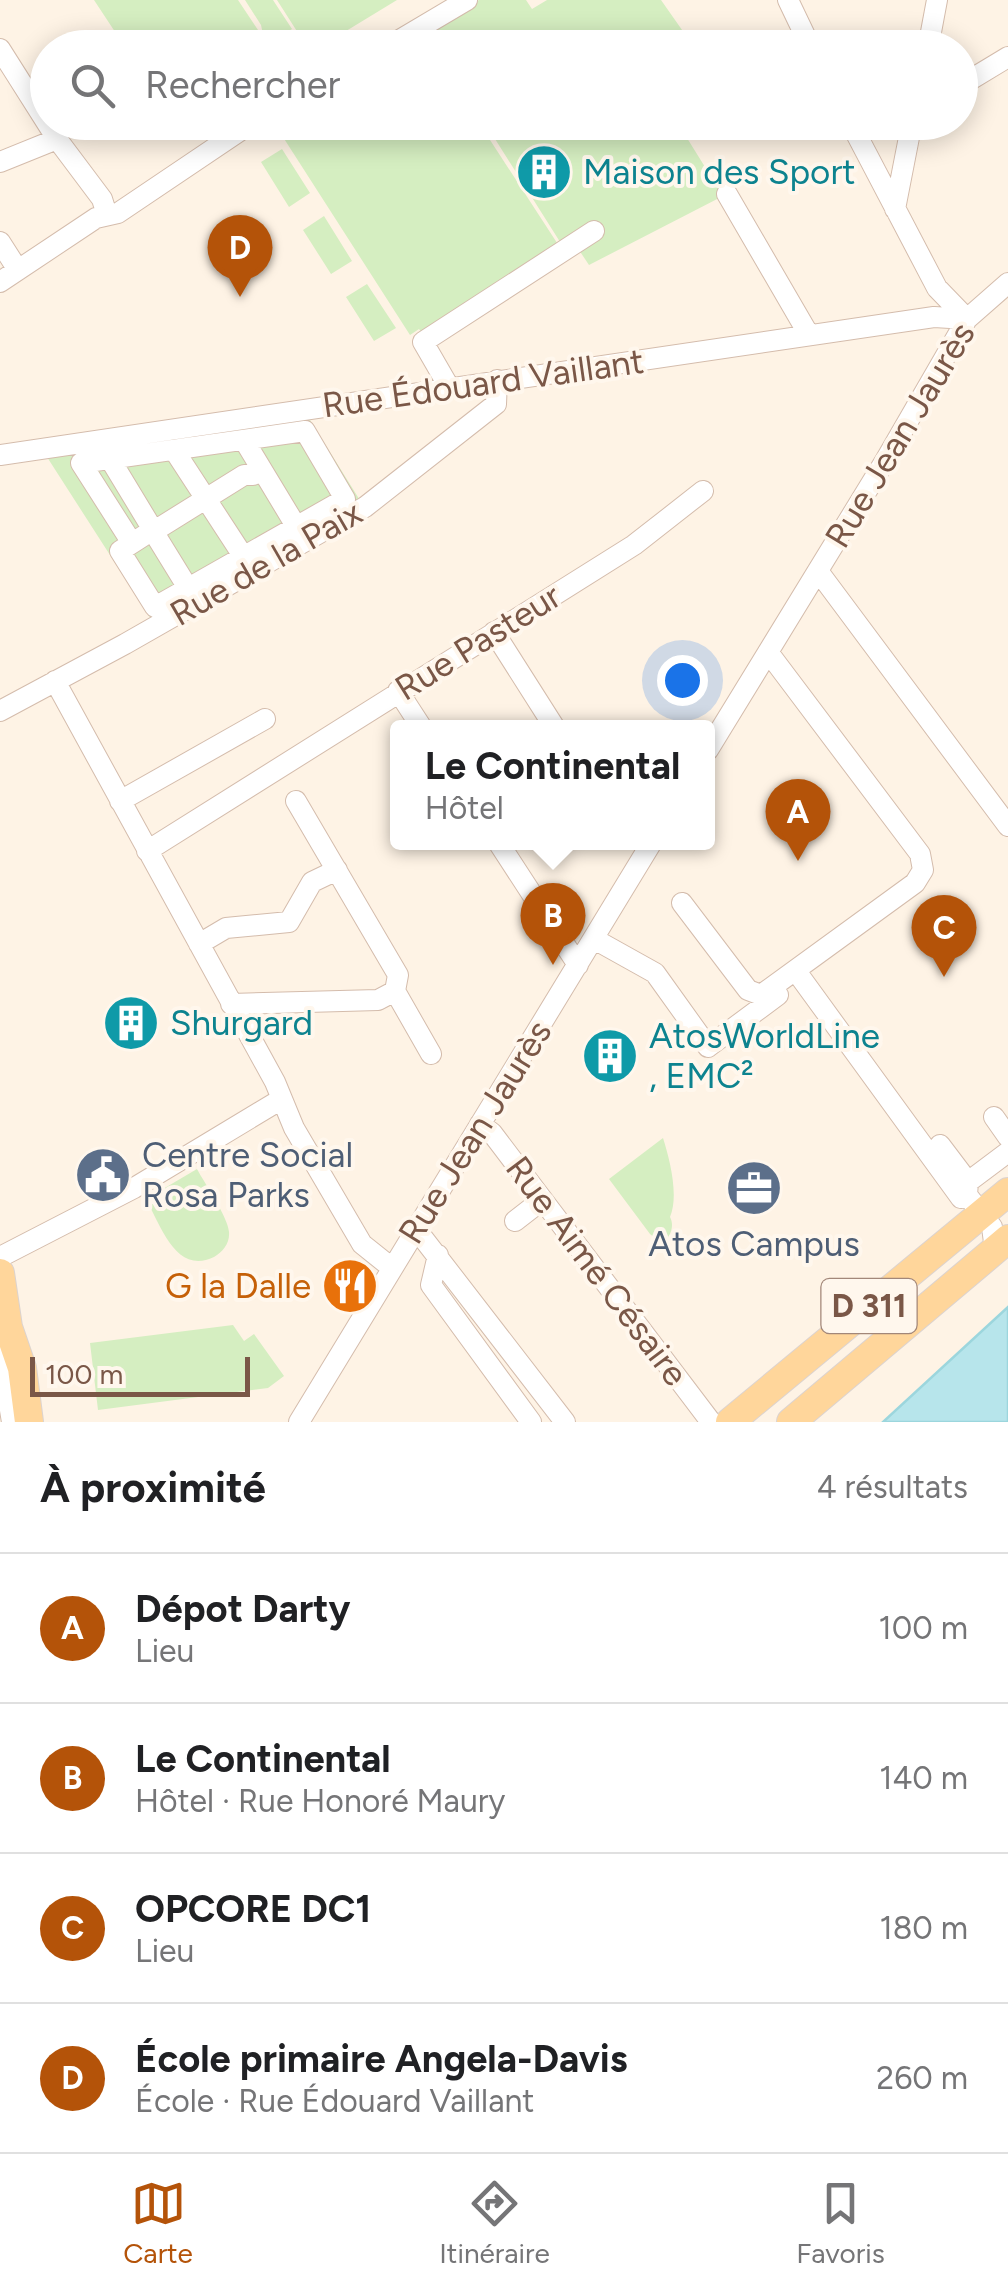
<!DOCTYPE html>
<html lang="fr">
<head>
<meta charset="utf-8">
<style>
	:root { --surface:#fff; --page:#f6f6f6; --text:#202124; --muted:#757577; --line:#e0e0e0; --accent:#b45309 }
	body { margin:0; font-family:Figtree,sans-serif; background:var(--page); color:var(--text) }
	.scale { position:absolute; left:30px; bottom:25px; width:220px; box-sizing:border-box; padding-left:10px; border:5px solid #7a5747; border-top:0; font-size:28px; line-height:35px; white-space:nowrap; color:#7a5747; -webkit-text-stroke:8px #fff7ed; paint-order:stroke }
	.you { position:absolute; left:682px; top:680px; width:35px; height:35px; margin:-25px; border:8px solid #fff; border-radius:50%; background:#1a73e8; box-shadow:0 0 0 15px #1a73e833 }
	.badge { display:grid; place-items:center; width:65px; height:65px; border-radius:50%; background:var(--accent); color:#fff; font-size:32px; font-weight:700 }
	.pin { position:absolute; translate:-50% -82px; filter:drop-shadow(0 2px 5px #0008) }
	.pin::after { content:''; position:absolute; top:52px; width:35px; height:30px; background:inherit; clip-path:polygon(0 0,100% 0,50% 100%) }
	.popup { position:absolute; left:390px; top:720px; width:325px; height:130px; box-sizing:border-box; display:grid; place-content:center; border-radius:10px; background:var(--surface); filter:drop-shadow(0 2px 8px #0005); font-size:32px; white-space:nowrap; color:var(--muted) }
	.popup b { font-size:38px; color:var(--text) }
	.popup::after { content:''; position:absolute; left:50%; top:100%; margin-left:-20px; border:20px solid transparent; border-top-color:var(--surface) }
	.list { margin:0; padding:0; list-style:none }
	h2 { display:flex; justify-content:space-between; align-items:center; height:130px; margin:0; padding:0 40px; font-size:42px }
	h2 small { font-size:32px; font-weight:400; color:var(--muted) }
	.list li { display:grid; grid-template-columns:65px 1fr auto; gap:30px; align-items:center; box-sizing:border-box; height:150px; padding:0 40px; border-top:2px solid var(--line) }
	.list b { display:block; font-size:38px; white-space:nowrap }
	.list p { margin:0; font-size:32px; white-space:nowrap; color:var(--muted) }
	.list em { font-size:32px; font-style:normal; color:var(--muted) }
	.icon { flex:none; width:55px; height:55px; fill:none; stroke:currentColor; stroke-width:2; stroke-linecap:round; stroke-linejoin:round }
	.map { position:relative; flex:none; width:1008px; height:1422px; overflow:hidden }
	.search { position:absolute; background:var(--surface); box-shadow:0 5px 25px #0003; left:30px; right:30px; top:30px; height:110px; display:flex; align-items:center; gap:25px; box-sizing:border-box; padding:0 35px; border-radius:55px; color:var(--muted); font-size:38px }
	.sheet { height:730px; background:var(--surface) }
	nav { display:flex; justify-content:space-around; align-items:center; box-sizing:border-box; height:140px; border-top:2px solid var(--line); background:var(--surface); font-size:28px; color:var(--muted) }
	nav a { display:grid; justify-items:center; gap:5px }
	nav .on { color:var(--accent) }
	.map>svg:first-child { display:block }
	.green { fill:#d5eec1 }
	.water { fill:#b7e5eb; stroke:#9cd6dd; stroke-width:2.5 }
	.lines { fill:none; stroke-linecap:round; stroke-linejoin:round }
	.minor-casing { stroke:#d4bcac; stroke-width:22 }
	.major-casing { stroke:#dcd3cf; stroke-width:30 }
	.minor { stroke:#fff; stroke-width:20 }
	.major { stroke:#ffd69b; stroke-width:28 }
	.labels { text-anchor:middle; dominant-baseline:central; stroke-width:8; stroke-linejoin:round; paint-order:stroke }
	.shield { fill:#fff7ed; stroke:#a28779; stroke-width:2.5 }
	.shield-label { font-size:32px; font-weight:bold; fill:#7a5747 }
	.culture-label { font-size:35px; fill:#0d838f; stroke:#fff7ed; text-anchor:start }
	.street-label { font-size:35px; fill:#7a5747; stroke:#fff7ed }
	.service-label { font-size:35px; fill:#4e5e75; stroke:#fff7ed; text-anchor:start }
	.food-label { font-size:35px; fill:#c56008; stroke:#fff7ed; text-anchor:end }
</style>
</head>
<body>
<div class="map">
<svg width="1008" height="1422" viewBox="0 0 1008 1422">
	<rect width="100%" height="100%" fill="#fef3e5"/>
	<!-- green -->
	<path class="green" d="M94 0H238L264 39 261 25 245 0H273L292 29 277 39V47H266L265 43 257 48 125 47Z
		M277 0H397L328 42 330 48 307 47Z
		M479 0H526L532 9 547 0H661L694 47H438L428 31Z
		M307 123H479L561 249 424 336 419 329 410 335 281 134 289 128 292 132Z
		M485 123H711L687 138 723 196 589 265 577 247 567 253Z
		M282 149 310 193 289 207 261 162Z
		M324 216 352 261 331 274 303 230Z
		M367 284 396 328 374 341 346 297Z
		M310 420 361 502 153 622 47 457Z
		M663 1138C670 1160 679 1196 670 1217 675 1226 670 1238 662 1244L650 1234 609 1179Z
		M197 1169C205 1184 228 1217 229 1232 230 1243 223 1252 214 1257 176 1276 160 1224 146 1199Z
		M233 1325 244 1341 254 1334 284 1376 268 1388 98 1410 90 1343Z"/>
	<!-- water -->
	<path class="water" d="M1008 1307V1422H883Z"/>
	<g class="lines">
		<!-- minor casing -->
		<g class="minor-casing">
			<path id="minor" d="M788 0 811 48
				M386 48 467 0
				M928 48 937 0
				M0 49 57 139 102 199 107 215
				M960 86 1008 57
				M850 122 937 288 967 319
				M0 162 57 139
				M727 194 809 335
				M895 209 912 122
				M0 242 18 270
				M0 282 96 218 118 213 253 122
				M449 387 423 342 594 231
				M244 440 296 526
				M174 450 249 565
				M0 455 934 317 967 319
				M110 459 150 525 159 528 156 536
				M159 528 244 475H253L262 470
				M156 536 188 588
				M132 543 81 463 305 431 345 499 155 607 120 551 148 533
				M818 571 1008 826
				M494 632 555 728
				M55 681 275 1082 294 1128 362 1244 392 1268
				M398 691 422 728
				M0 711 125 644 365 507 496 404 497 380
				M708 750 885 461 967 319 1008 283
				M120 801 265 719
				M498 842 578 965
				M147 851 634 545 703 491
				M682 903 748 990 761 995 915 883 923 870 920 854 768 652
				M594 939 655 973 708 1047 778 995
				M199 944 226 928 289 922 312 882 337 870
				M801 978 961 1198
				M395 991 431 1054
				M231 1004 378 1000 395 991 398 975 296 801
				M994 1117 1008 1137
				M480 1124 492 1133 711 1422
				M940 1145 968 1182 967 1195 992 1227 995 1250
				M968 1182 1008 1152
				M515 1221 542 1200
				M416 1229 565 1422
				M438 1255 431 1285 531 1422
				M0 1257 134 1188 280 1100
				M0 1350 12 1422
				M299 1422 652 842"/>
		</g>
		<!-- major casing -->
		<g class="major-casing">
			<path id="major" d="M0 1273 8 1327 22 1368 29 1422
				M730 1422 1008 1192
				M791 1422 1008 1239"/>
		</g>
		<!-- minor -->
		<use href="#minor" class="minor"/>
		<!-- major -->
		<use href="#major" class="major"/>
	</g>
	<!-- icons -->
	<defs>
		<g id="building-disc" transform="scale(2.875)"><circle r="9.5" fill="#0f9aa8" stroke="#fff7ed"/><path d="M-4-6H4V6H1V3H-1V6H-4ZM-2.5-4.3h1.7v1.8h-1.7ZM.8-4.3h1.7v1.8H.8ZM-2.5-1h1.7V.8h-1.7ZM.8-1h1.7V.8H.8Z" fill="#fff"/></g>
		<g id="civic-disc" transform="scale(2.875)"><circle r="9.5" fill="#5c6f8a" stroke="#fff7ed"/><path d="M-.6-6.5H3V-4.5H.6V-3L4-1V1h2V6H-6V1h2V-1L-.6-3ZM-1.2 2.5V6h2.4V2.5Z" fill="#fff"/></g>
		<g id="office-disc" transform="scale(2.875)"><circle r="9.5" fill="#5c6f8a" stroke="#fff7ed"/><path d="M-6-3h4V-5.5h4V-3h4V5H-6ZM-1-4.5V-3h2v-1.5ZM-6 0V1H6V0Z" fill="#fff"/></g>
		<g id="restaurant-disc" transform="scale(2.875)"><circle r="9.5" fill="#e8710a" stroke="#fff7ed"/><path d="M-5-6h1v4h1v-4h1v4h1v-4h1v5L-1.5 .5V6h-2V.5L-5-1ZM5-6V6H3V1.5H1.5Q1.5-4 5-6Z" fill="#fff"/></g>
	</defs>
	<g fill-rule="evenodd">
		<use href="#building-disc" x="544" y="172"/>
		<use href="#building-disc" x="131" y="1023"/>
		<use href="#building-disc" x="610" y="1056"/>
		<use href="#civic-disc" x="103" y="1175"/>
		<use href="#office-disc" x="754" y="1188"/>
		<use href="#restaurant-disc" x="350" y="1286"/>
	</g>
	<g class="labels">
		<!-- shield labels -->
		<rect class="shield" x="821.5" y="1279" width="95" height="54" rx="8"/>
		<g class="shield-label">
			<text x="869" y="1306">D 311</text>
		</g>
		<!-- culture labels -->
		<g class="culture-label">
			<text x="583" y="172">Maison des Sport</text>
			<text x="170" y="1023">Shurgard</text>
			<text x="649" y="1036">AtosWorldLine<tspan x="649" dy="40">, EMC²</tspan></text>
		</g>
		<!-- street labels -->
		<g class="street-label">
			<text transform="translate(483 383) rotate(-8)">Rue Édouard Vaillant</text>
			<text transform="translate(900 435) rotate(-59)">Rue Jean Jaurès</text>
			<text transform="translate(266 563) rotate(-30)">Rue de la Paix</text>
			<text transform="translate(478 642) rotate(-32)">Rue Pasteur</text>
			<text transform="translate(475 1132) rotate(-58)">Rue Jean Jaurès</text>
			<text transform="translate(597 1271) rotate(53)">Rue Aimé Césaire</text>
		</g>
		<!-- service labels -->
		<g class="service-label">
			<text x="142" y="1155">Centre Social<tspan x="142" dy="40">Rosa Parks</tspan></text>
			<text x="754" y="1244" text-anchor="middle">Atos Campus</text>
		</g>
		<!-- food labels -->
		<g class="food-label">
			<text x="311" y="1286">G la Dalle</text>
		</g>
	</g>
</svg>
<div class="scale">100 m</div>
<div class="you"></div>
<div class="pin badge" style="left:798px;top:861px">A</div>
<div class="pin badge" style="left:553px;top:965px">B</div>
<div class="popup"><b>Le Continental</b>Hôtel</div>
<div class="pin badge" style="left:944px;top:977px">C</div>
<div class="pin badge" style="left:240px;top:297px">D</div>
<div class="search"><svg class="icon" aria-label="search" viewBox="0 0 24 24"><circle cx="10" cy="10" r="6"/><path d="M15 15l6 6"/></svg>Rechercher</div>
</div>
<section class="sheet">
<h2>À proximité<small>4 résultats</small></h2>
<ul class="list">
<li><span class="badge">A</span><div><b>Dépot Darty</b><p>Lieu</p></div><em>100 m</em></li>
<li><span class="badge">B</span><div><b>Le Continental</b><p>Hôtel · Rue Honoré Maury</p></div><em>140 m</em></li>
<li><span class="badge">C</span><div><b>OPCORE DC1</b><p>Lieu</p></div><em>180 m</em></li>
<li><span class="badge">D</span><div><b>École primaire Angela-Davis</b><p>École · Rue Édouard Vaillant</p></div><em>260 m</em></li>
</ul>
</section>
<nav>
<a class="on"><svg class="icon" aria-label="map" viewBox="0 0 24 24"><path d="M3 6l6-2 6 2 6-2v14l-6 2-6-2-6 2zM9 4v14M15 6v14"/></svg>Carte</a>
<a><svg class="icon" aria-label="directions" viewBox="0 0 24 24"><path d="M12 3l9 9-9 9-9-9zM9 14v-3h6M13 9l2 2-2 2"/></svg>Itinéraire</a>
<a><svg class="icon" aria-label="saved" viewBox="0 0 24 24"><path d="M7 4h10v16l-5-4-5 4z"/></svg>Favoris</a>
</nav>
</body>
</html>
